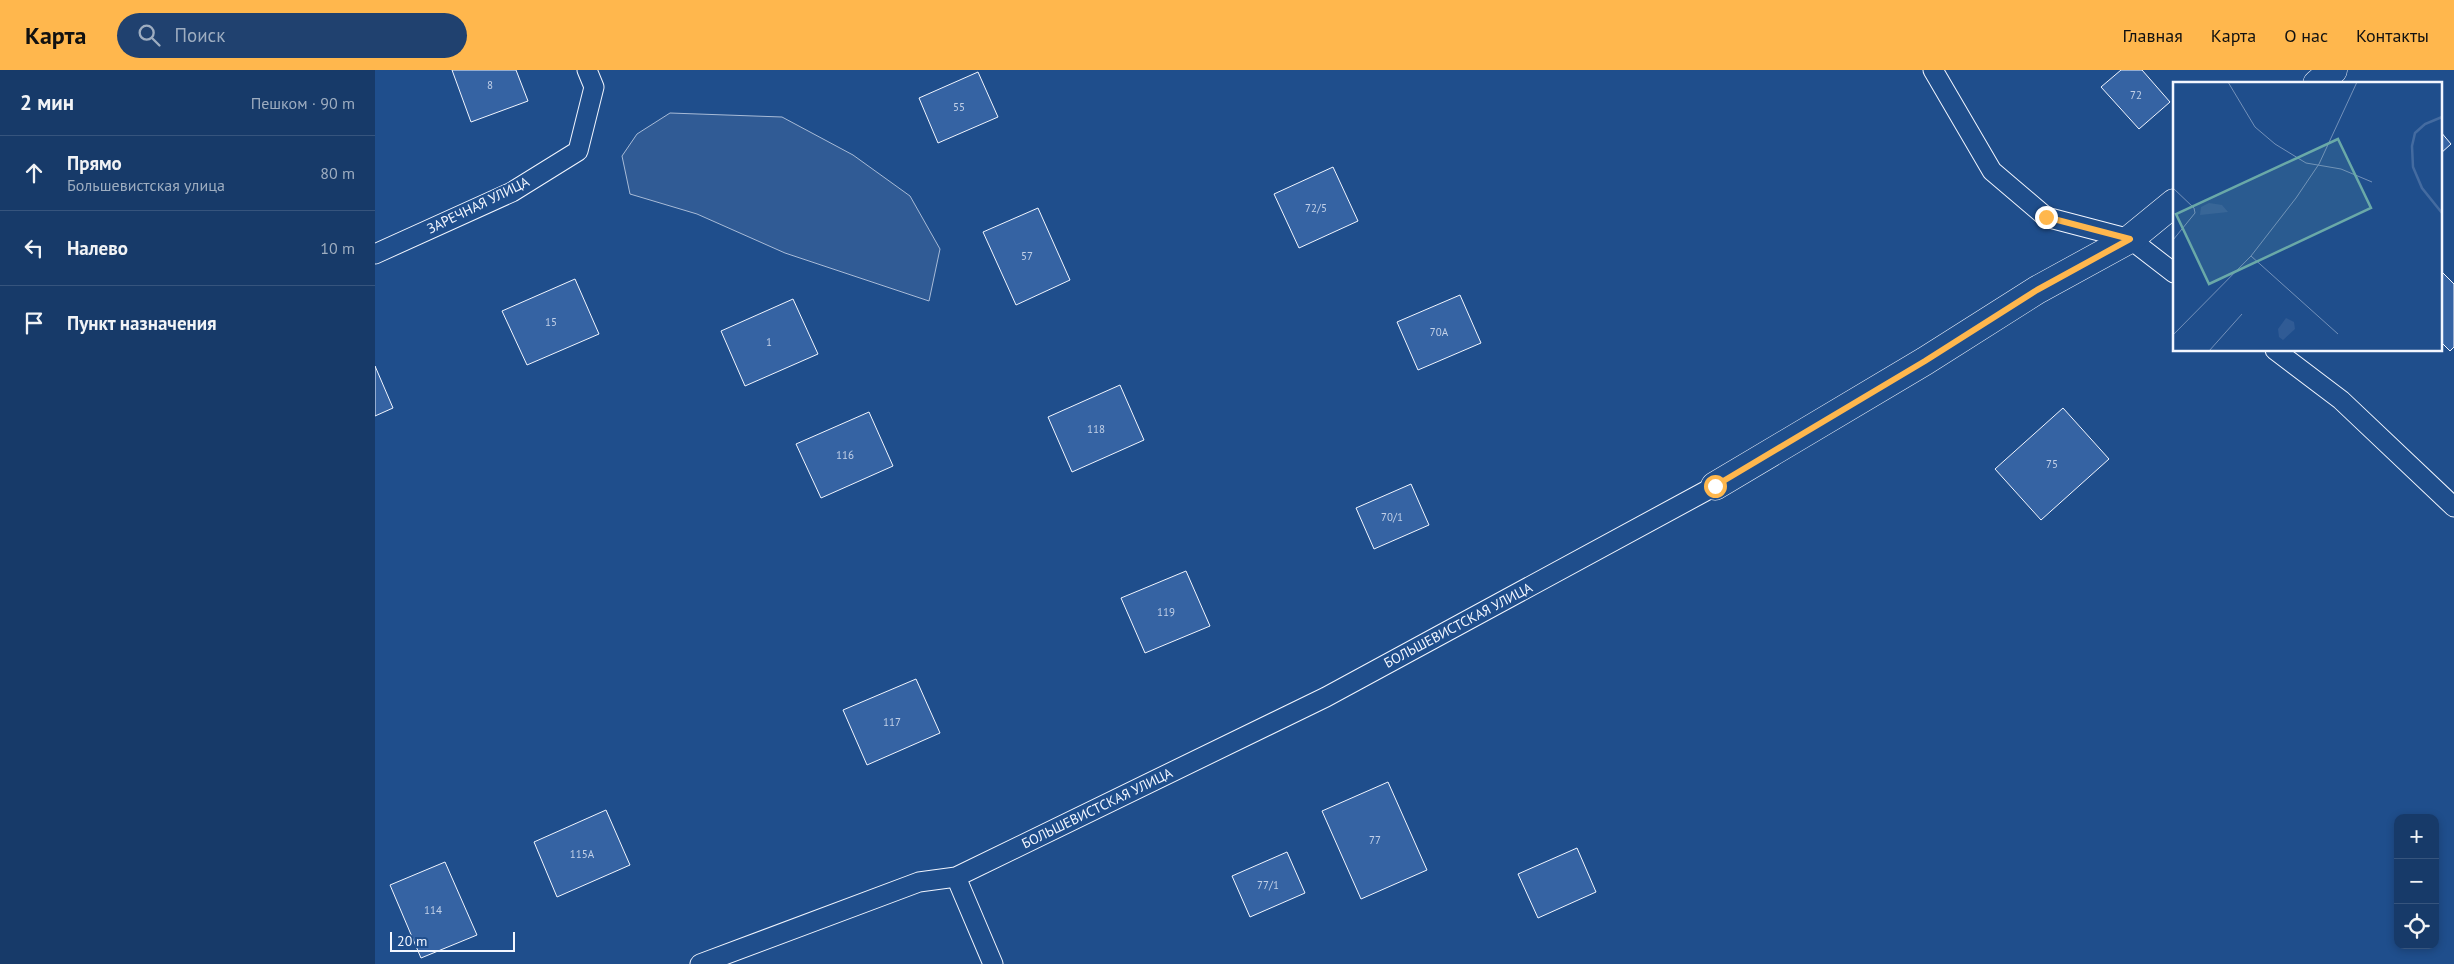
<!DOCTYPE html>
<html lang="ru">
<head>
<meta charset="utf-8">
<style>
	:root { --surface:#173a69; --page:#20416f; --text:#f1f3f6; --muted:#9eadc0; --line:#36547d; --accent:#ffb74d }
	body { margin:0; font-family:"PT Sans",sans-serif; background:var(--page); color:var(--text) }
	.controls { position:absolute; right:15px; bottom:15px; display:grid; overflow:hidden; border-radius:10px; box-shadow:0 2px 8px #0003 }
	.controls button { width:45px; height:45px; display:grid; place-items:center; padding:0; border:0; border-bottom:1px solid var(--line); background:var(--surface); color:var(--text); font:25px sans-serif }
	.scale { position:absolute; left:15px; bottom:12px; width:125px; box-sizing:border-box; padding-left:5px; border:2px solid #f2f6ff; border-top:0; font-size:14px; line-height:18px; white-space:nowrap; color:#f2f6ff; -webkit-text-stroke:4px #1f4e8c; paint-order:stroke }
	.stop { position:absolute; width:15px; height:15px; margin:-11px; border:4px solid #ffb74d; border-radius:50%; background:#fff }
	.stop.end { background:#ffb74d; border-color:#fff; box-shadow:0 1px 5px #0008 }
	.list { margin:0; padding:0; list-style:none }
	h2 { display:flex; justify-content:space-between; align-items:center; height:65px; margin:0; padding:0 20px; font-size:21px }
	h2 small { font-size:16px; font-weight:400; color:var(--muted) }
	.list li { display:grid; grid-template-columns:32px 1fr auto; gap:15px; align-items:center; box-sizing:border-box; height:75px; padding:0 20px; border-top:1px solid var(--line) }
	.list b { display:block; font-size:19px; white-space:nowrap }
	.list p { margin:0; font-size:16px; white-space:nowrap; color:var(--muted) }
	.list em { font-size:16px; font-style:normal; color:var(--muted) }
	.icon { flex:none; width:28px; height:28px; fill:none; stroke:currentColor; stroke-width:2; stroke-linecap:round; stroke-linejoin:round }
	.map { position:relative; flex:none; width:2079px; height:894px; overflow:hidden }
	header { display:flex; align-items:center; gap:30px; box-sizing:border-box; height:70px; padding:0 25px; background:var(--accent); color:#111 }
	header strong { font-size:24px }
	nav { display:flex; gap:28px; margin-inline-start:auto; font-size:18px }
	.search { width:350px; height:45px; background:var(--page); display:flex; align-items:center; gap:12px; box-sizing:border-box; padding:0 18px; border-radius:28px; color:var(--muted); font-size:19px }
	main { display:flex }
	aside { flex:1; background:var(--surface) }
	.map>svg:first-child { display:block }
	.built { fill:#305b95; stroke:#a8bbd7 }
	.building { fill:#3563a3; stroke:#f2f6ff }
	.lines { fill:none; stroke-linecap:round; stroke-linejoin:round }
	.service-casing { stroke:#f2f6ff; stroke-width:21 }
	.minor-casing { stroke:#f2f6ff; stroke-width:29 }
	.service { stroke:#1f4e8c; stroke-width:19 }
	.minor { stroke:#1f4e8c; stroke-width:28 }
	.route { stroke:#ffb74d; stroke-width:6 }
	.labels { text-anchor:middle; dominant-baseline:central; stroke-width:4; stroke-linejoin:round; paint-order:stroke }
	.number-label { font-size:11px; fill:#c3d1e8 }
	.street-label { font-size:14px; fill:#f2f6ff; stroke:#1f4e8c }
	.inset-river { fill:none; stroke:#446ba0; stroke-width:2.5 }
	.inset-road { fill:none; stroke:#7391ba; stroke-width:1 }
	.view { fill:#6aa9a8; fill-opacity:0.15; stroke:#6aa9a8; stroke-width:2.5 }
	.inset-edge { fill:none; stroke:#f2f6ff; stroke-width:2.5 }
</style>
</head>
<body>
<header>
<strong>Карта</strong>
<div class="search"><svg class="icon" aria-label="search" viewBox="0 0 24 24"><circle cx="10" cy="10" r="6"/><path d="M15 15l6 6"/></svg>Поиск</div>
<nav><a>Главная</a><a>Карта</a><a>О нас</a><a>Контакты</a></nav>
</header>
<main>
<aside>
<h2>2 мин<small>Пешком · 90 m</small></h2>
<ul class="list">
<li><svg class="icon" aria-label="ahead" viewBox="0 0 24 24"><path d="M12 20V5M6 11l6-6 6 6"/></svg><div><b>Прямо</b><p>Большевистская улица</p></div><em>80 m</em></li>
<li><svg class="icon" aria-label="left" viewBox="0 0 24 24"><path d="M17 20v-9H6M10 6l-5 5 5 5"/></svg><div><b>Налево</b></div><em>10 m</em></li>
<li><svg class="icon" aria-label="arrive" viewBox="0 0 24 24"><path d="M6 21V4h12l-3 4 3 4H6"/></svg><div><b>Пункт назначения</b></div></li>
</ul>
</aside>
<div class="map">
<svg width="2079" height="894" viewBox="0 0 2079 894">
	<rect width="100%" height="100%" fill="#1f4e8c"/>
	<!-- built -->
	<path class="built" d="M295 43 407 47 478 85 535 126 565 179 554 231 410 183 322 144 255 124 247 86 262 64Z"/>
	<!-- building -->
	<path class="building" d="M77 0H141L153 31 96 52Z
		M1746 0H1767L1795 32 1764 59 1726 17Z
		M603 2 623 47 563 73 544 28Z
		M2065 61 2076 74 2065 84Z
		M958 97 983 151 924 178 899 124Z
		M663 138 695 210 641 235 608 162Z
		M2065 200 2079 214V277L2075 281 2065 271Z
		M200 209 224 264 152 295 127 241Z
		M1085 225 1106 273 1043 300 1022 252Z
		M418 229 443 284 370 316 346 261Z
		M0 296 18 338 0 346Z
		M745 315 769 370 697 402 673 347Z
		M1688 338 1734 389 1666 450 1620 399Z
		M494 342 518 396 446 428 421 374Z
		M1036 414 1054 455 999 479 981 438Z
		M811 501 835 556 770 583 746 528Z
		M541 609 565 663 492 695 468 640Z
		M1013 712 1052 800 986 829 947 741Z
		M231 740 255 795 182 827 159 772Z
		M1202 778 1221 822 1163 848 1143 804Z
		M912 782 930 823 875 847 857 806Z
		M70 792 102 865 46 888 15 815Z"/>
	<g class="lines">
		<!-- service casing -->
		<g class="service-casing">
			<path id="service" d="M1558 0 1617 101 1671 147 1755 169 1799 203
				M0 184 137 122 203 81 219 17 212 0
				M1900 280 1966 330 2079 437
				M581 807 618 894
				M325 894 544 812 581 807 951 627 1340 416"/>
		</g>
		<!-- minor casing -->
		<g class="minor-casing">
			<path id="minor" d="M1942 14 1958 0
				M1340 416 1550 291 1662 220 1755 169 1799 133"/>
		</g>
		<!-- service -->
		<use href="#service" class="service"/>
		<!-- minor -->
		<use href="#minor" class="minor"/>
	</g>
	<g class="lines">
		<!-- route -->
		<path class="route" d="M1340 416 1550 291 1662 220 1755 169 1671 147"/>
	</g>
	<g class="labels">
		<!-- number labels -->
		<g class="number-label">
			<text x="115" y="15">8</text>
			<text x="1761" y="25">72</text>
			<text x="584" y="37">55</text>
			<text x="941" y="138">72/5</text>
			<text x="652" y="186">57</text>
			<text x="176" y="252">15</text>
			<text x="1064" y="262">70А</text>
			<text x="394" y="272">1</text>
			<text x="721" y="359">118</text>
			<text x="470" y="385">116</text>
			<text x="1677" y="394">75</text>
			<text x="1017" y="447">70/1</text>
			<text x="791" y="542">119</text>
			<text x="517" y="652">117</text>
			<text x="1000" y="770">77</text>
			<text x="207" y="784">115А</text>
			<text x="893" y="815">77/1</text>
			<text x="58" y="840">114</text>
		</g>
		<!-- street labels -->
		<g class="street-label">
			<text transform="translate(103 135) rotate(-26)">ЗАРЕЧНАЯ УЛИЦА</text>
			<text transform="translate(1083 555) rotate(-28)">БОЛЬШЕВИСТСКАЯ УЛИЦА</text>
			<text transform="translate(722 738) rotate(-26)">БОЛЬШЕВИСТСКАЯ УЛИЦА</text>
		</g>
	</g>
	<!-- overview -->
	<g transform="translate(1798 12)">
		<rect width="269" height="269" fill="#1f4e8c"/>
		<path d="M36 121 49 123 55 130 27 133 28 125ZM113 236 121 240 122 247 110 258 106 255 105 247Z" fill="#305b95"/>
		<path class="inset-river" d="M269 35 252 42 242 51 239 64 240 85 249 106 269 131"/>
		<path class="inset-road" d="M55 0 82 45 102 62 133 81 168 87 199 100M0 106 21 126 22 131 0 158M78 174 165 252M0 253 78 174 123 116 146 82 184 0M36 269 69 232"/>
		<path class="view" d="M165 57 198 126 36 202 3 132Z"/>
		<rect width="269" height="269" class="inset-edge"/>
	</g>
</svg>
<div class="controls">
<button>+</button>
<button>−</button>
<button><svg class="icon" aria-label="locate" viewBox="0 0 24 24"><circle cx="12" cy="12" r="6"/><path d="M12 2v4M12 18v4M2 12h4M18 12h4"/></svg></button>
</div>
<div class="scale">20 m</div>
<div class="stop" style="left:1340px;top:416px"></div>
<div class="stop end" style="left:1671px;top:147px"></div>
</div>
</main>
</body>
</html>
